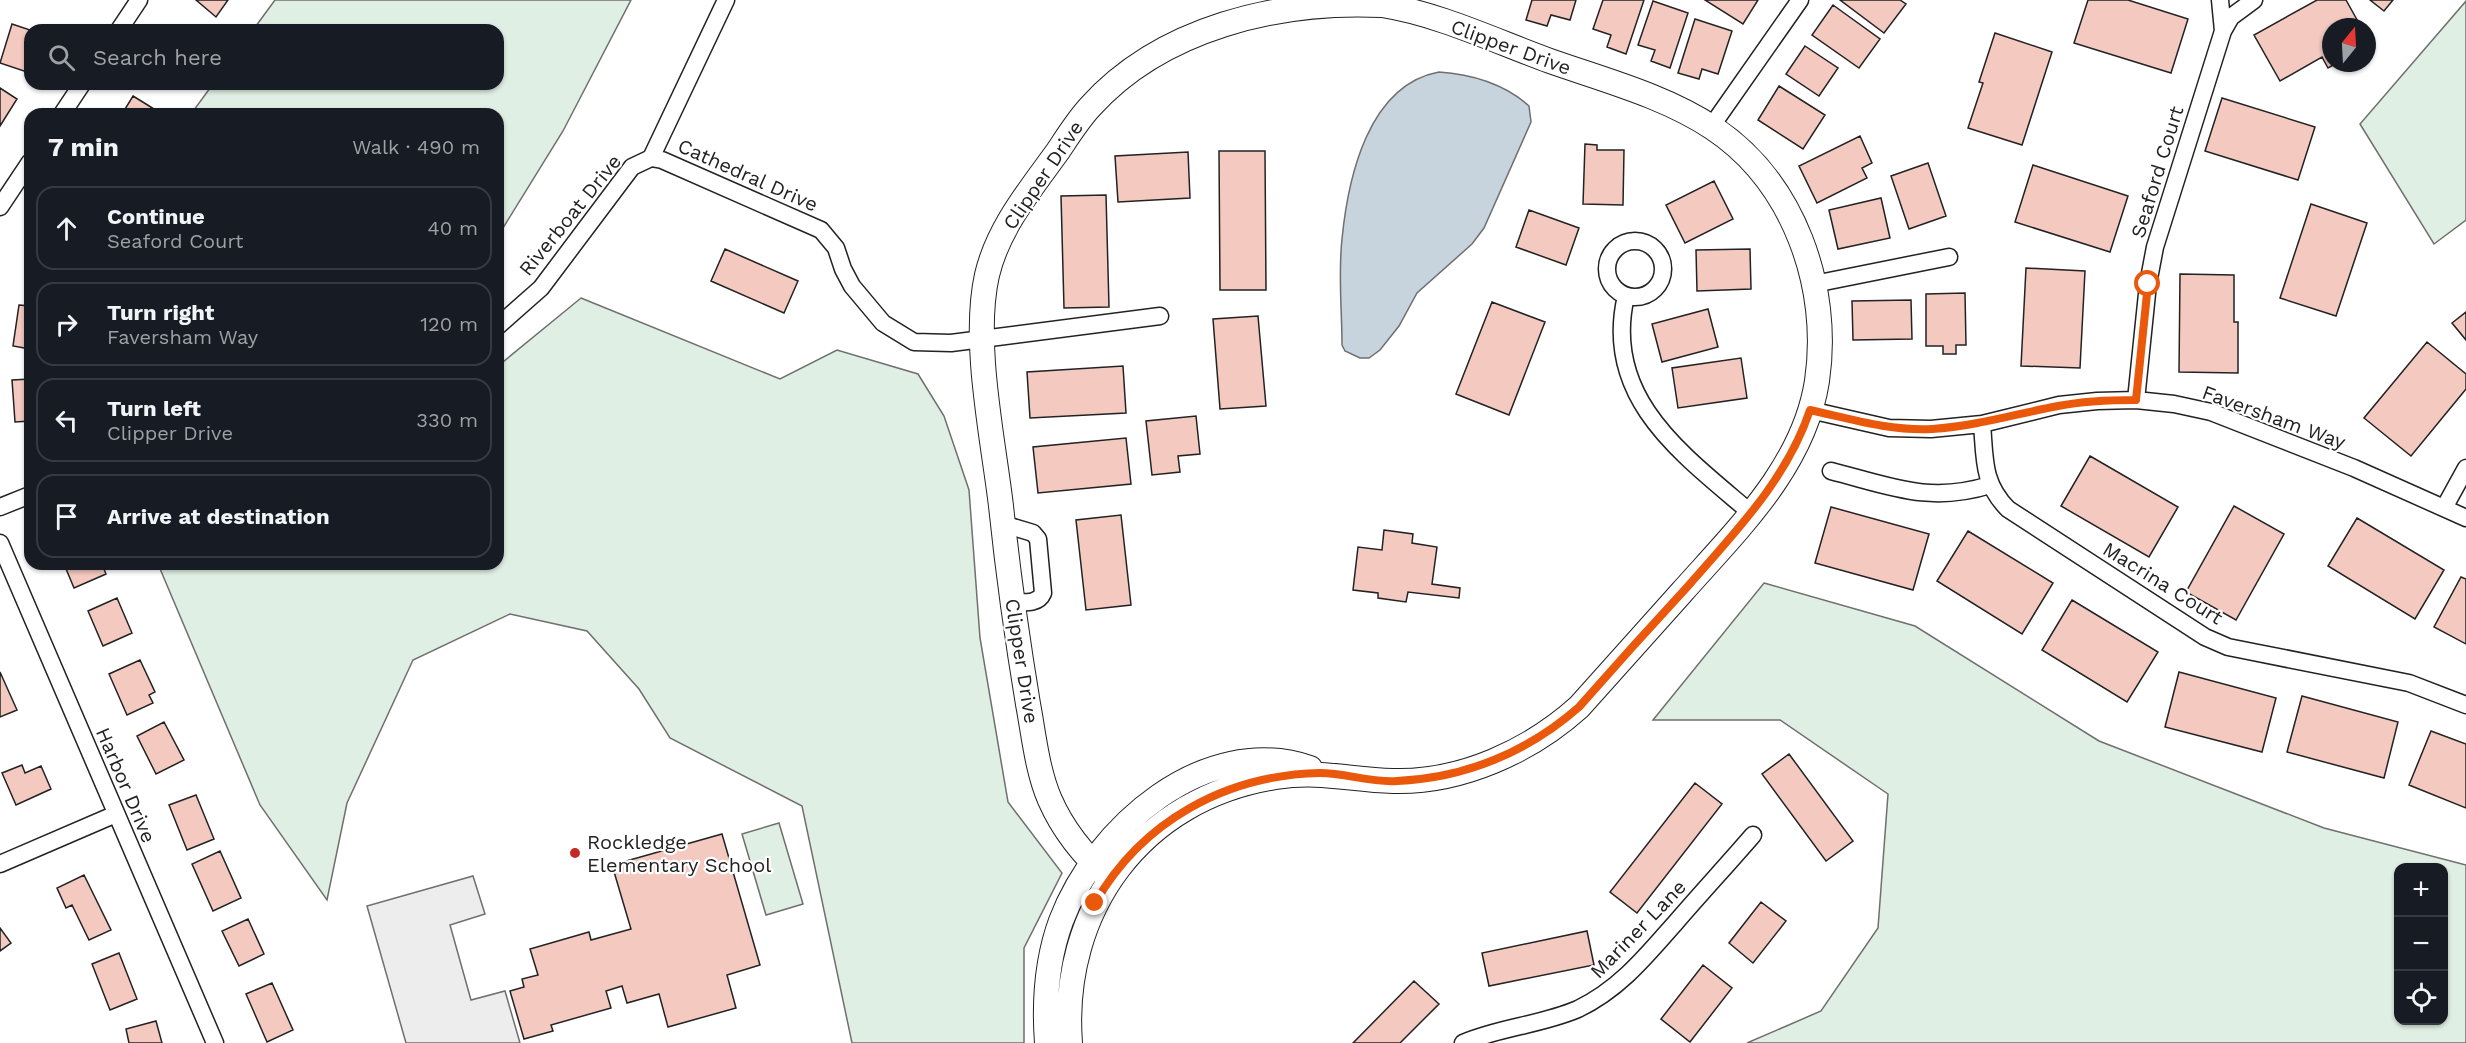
<!DOCTYPE html>
<html lang="en">
<head>
<meta charset="utf-8">
<style>
	:root { --surface:#171b24; --page:#20242c; --text:#f1f3f6; --muted:#9ea1a6; --line:#363941 }
	body { margin:0; font-family:"Work Sans",sans-serif; background:var(--page); color:var(--text) }
	.controls { position:absolute; right:18px; bottom:18px; display:grid; overflow:hidden; border-radius:12px; box-shadow:0 2px 4px #0004 }
	.controls button { width:54px; height:54px; display:grid; place-items:center; padding:0; border:0; border-bottom:2px solid var(--line); background:var(--surface); color:var(--text); font:30px sans-serif }
	.compass { position:absolute; left:2322px; top:18px; width:54px; height:54px; border-radius:50%; background:var(--surface); box-shadow:0 2px 4px #0004; rotate:18deg }
	.stop { position:absolute; width:18px; height:18px; margin:-14px; border:4px solid #ea580c; border-radius:50%; background:#fff }
	.stop.end { background:#ea580c; border-color:#fff; box-shadow:0 2px 6px #0008 }
	.list { margin:0; padding:0; list-style:none }
	h2 { display:flex; justify-content:space-between; align-items:center; height:78px; margin:0; padding:0 24px; font-size:26px }
	h2 small { font-size:20px; font-weight:400; color:var(--muted) }
	.list li { display:grid; grid-template-columns:39px 1fr auto; gap:18px; align-items:center; box-sizing:border-box; height:84px; margin:0 12px 12px; padding:0 12px; border:2px solid var(--line); border-radius:18px }
	.list b { display:block; font-size:22px; white-space:nowrap }
	.list p { margin:0; font-size:20px; white-space:nowrap; color:var(--muted) }
	.list em { font-size:20px; font-style:normal; color:var(--muted) }
	.icon { flex:none; width:33px; height:33px; fill:none; stroke:currentColor; stroke-width:2; stroke-linecap:round; stroke-linejoin:round }
	.map { position:relative; flex:none; width:2466px; height:1043px; overflow:hidden }
	.search { position:absolute; background:var(--surface); box-shadow:0 2px 4px #0004; left:24px; top:24px; width:480px; height:66px; display:flex; align-items:center; gap:15px; box-sizing:border-box; padding:0 21px; border-radius:18px; color:var(--muted); font-size:22px }
	.panel { position:absolute; background:var(--surface); box-shadow:0 2px 4px #0004; left:24px; top:108px; width:480px; height:462px; border-radius:18px }
	.map>svg:first-child { display:block }
	.green { fill:#e0efe3; stroke:#6f6f6f; stroke-width:1.5; fill-rule:evenodd }
	.parking { fill:#ededed; stroke:#6f6f6f; stroke-width:1.5 }
	.water { fill:#c7d3dd; stroke:#6f6f6f; stroke-width:1.5 }
	.building { fill:#f3c9c0; stroke:#222; stroke-width:1.5 }
	.lines { fill:none; stroke-linecap:round; stroke-linejoin:round }
	.street-casing { stroke:#222; stroke-width:19 }
	.secondary-casing { stroke:#222; stroke-width:26 }
	.street { stroke:#fff; stroke-width:16 }
	.secondary { stroke:#fff; stroke-width:24 }
	.route { stroke:#ea580c; stroke-width:8 }
	.poi-dot { fill:#c62828; stroke:#fff; stroke-width:2 }
	.labels { text-anchor:middle; dominant-baseline:central; stroke-width:4.5; stroke-linejoin:round; paint-order:stroke }
	.street-label { font-size:20px; fill:#222; stroke:#fff }
	.poi-label { font-size:20px; fill:#222; stroke:#fff; text-anchor:start }
</style>
</head>
<body>
<div class="map">
<svg width="2466" height="1043" viewBox="0 0 2466 1043">
	<rect width="100%" height="100%" fill="#fff"/>
	<!-- green -->
	<path class="green" d="M275 0H631L563 131 498 236V114H191L213 84H498V30H253Z
		M2466 1V220L2434 244 2360 124Z
		M581 298 780 379 837 350 918 374 944 416 969 490 980 638 1008 802 1062 873 1024 948V1043H852L802 806 670 738 639 689 587 631 510 614 413 660 347 803 327 900 260 805 158 564H498V366Z
		M1764 583 1915 626 2099 741 2324 828 2466 865V1043H1747L1821 1011 1878 928 1888 794 1780 720H1653ZM2398 868H2444V1020H2398Z
		M779 823 803 904 766 915 742 834Z"/>
	<!-- parking -->
	<path class="parking" d="M473 876 485 914 450 925 471 1000 505 991 520 1043H406L367 906Z"/>
	<!-- water -->
	<path class="water" d="M1439 72C1471 74 1505 84 1529 106L1531 122 1484 228 1472 244 1417 293 1399 326 1380 350 1369 358H1360L1345 351 1342 345C1342 310 1338 274 1342 239 1348 178 1368 85 1439 72Z"/>
	<!-- building -->
	<path class="building" d="M196 0H228L216 17Z
		M1532 0H1576L1570 20 1551 15 1547 26 1526 20Z
		M1603 0H1644L1626 54 1607 47 1611 35 1593 29Z
		M1705 0H1758L1743 24Z
		M1840 0H1900L1906 4 1884 33Z
		M2088 0H2128L2188 19 2171 73 2074 43Z
		M2317 0H2346L2361 27H2331V63H2337L2328 68 2322 57 2280 81 2254 35Z
		M2370 0H2393L2384 11Z
		M1653 1 1688 13 1670 68 1651 61 1655 50 1638 45Z
		M1833 5 1880 39 1859 68 1812 35Z
		M1695 19 1732 31 1718 74 1702 69 1699 79 1678 73Z
		M12 24 30 30V73L0 63Z
		M1995 33 2052 52 2022 145 1968 128 1983 83 1979 82Z
		M1805 46 1838 68 1819 96 1786 74Z
		M1779 86 1825 115 1803 149 1758 120Z
		M0 88 17 99 0 126Z
		M133 96 146 104 162 114H122Z
		M2222 98 2315 127 2298 180 2205 151Z
		M1860 136 1872 163 1862 168 1867 178 1817 203 1799 166Z
		M1585 144 1597 145V150H1624L1623 205 1583 204Z
		M1219 151H1265L1266 290H1220Z
		M1188 152 1190 198 1118 202 1115 156Z
		M1928 163 1946 216 1909 229 1891 176Z
		M2033 165 2128 196 2110 252 2015 222Z
		M1714 181 1733 219 1685 243 1666 205Z
		M1106 195 1109 307 1064 308 1061 196Z
		M1881 198 1890 238 1838 249 1829 210Z
		M2311 204 2367 223 2336 316 2280 298Z
		M1529 210 1579 228 1566 265 1516 247Z
		M725 249 798 281 784 313 711 281Z
		M1750 249 1751 289 1697 291 1696 250Z
		M2026 268 2085 271 2080 368 2021 366Z
		M2180 274 2234 275V322H2238V373L2179 372Z
		M1965 293 1966 345H1956V354H1943V346H1926V294Z
		M1911 300 1912 339 1853 340 1852 301Z
		M1492 302 1545 322 1509 415 1456 394Z
		M19 305 30 306V349L13 346Z
		M1708 309 1718 347 1662 362 1652 324Z
		M2466 312V340L2452 323Z
		M1258 316 1266 406 1220 409 1213 319Z
		M2427 342 2466 374V389L2411 456 2364 418Z
		M1741 358 1747 398 1678 408 1672 368Z
		M1123 366 1126 413 1030 418 1027 372Z
		M30 379V421L15 422 12 380Z
		M1196 416 1200 454 1178 456 1180 472 1152 475 1146 421Z
		M1126 438 1131 484 1038 493 1033 447Z
		M2090 456 2178 507 2149 557 2061 506Z
		M2234 506 2284 534 2236 620 2186 592Z
		M1831 507 1929 534 1913 590 1815 563Z
		M1121 515 1131 605 1086 610 1076 520Z
		M2357 518 2444 570 2415 619 2328 566Z
		M1384 530 1413 534 1412 543 1437 547 1432 584 1460 588 1459 598 1408 592 1406 602 1378 598V593L1353 590 1358 547 1382 550Z
		M1968 531 2053 583 2022 634 1937 581Z
		M64 564H102L106 574 74 588Z
		M2461 577 2466 579V644L2434 627Z
		M117 598 132 633 103 646 88 611Z
		M2072 600 2158 652 2127 702 2042 650Z
		M140 660 155 692 149 695 153 703 127 715 109 674Z
		M0 672 17 710 0 717Z
		M2179 672 2276 698 2262 752 2165 727Z
		M2302 696 2398 722 2384 778 2287 752Z
		M164 722 184 760 156 774 137 736Z
		M2431 731 2466 744V808L2409 785Z
		M1789 754 1853 841 1826 861 1762 774Z
		M22 765 25 773 41 766 51 789 16 805 2 773Z
		M1695 783 1722 804 1637 913 1610 892Z
		M196 795 214 839 187 850 169 805Z
		M722 834 760 965 727 975 736 1008 668 1027 659 994 627 1003 622 986 606 991 611 1008 551 1025 553 1031 524 1039 510 991 524 987 522 979 538 975 530 949 589 932 591 940 631 929 612 865Z
		M220 851 241 898 213 911 192 864Z
		M84 875 111 930 89 940 72 905 66 908 57 888Z
		M1761 902 1786 921 1753 963 1729 943Z
		M248 919 264 954 239 966 222 931Z
		M0 928 11 943 0 951Z
		M1587 931 1594 965 1489 986 1482 953Z
		M119 953 137 999 110 1010 92 964Z
		M1703 965 1732 988 1690 1042 1661 1019Z
		M1414 981 1439 1004 1400 1043H1353Z
		M272 983 293 1030 267 1042 246 994Z
		M156 1021 162 1043H129L126 1029Z"/>
	<g class="lines">
		<!-- street casing -->
		<g class="street-casing">
			<path id="street" d="M2220 0 2223 31 2231 17 2254 0
				M119 30 139 0
				M62 114 82 84
				M1711 127 1800 0
				M651 158 726 0
				M0 207 30 162
				M1607 269a28 28 0 1 1 56 0a28 28 0 1 1-56 0Z
				M1814 284 1949 257
				M1626 296C1602 398 1682 454 1751 513
				M498 326 541 288 632 167 651 158 662 160 821 230 836 248 843 269 852 286 883 323 914 342 951 343 1160 316
				M2136 400 2148 284 2155 247 2223 31
				M1810 410 1889 428 1931 429 1982 424 2059 405 2097 401 2136 400 2174 404 2211 412 2354 468 2466 518
				M1982 424C1985 458 1982 483 2008 509L2205 637 2228 647 2253 652 2409 683 2466 705
				M1831 471C1890 486 1929 504 1990 485
				M0 507 30 495
				M2444 508 2466 468
				M1003 524 1033 533 1038 539 1043 593C1038 605 1023 602 1011 602
				M0 543 215 1043
				M0 864 116 814
				M1463 1043C1500 1027 1541 1025 1578 1009 1620 989 1647 955 1677 921 1702 892 1728 864 1753 835"/>
		</g>
		<!-- secondary casing -->
		<g class="secondary-casing">
			<path id="secondary" d="M1047 1043C1044 1003 1047 959 1061 921 1096 828 1205 732 1310 768
				M1070 1043C1060 910 1141 798 1276 777 1321 770 1350 780 1393 781 1461 783 1530 751 1579 707 1613 669 1648 630 1682 592 1737 530 1804 466 1817 381 1831 287 1794 182 1713 128 1665 96 1604 80 1550 61 1495 41 1439 14 1382 5 1278 0 1161 28 1090 107 1078 120 1068 136 1058 151 1030 190 998 228 987 275 972 342 993 438 1001 506 1008 573 1017 638 1028 704 1034 736 1037 770 1050 800 1064 832 1084 856 1110 879"/>
		</g>
		<!-- street -->
		<use href="#street" class="street"/>
		<!-- secondary -->
		<use href="#secondary" class="secondary"/>
	</g>
	<g class="lines">
		<!-- route -->
		<path class="route" d="M1095 903C1142 821 1226 775 1320 773 1346 773 1371 783 1397 781 1465 778 1528 752 1579 707 1615 666 1652 625 1689 585 1736 531 1787 479 1810 410 1851 419 1890 431 1932 429 1976 426 2016 414 2058 406 2084 401 2110 400 2136 400L2148 284"/>
	</g>
	<!-- markers -->
	<circle class="poi-dot" cx="575" cy="853" r="6"/>
	<g class="labels">
		<!-- street labels -->
		<g class="street-label">
			<text transform="translate(1511 47) rotate(20)">Clipper Drive</text>
			<text transform="translate(2157 172) rotate(-73)">Seaford Court</text>
			<text transform="translate(748 175) rotate(24)">Cathedral Drive</text>
			<text transform="translate(1043 175) rotate(-56)">Clipper Drive</text>
			<text transform="translate(570 215) rotate(-51)">Riverboat Drive</text>
			<text transform="translate(2274 417) rotate(20)">Faversham Way</text>
			<text transform="translate(2163 583) rotate(32)">Macrina Court</text>
			<text transform="translate(1022 661) rotate(81)">Clipper Drive</text>
			<text transform="translate(126 785) rotate(67)">Harbor Drive</text>
			<text transform="translate(1638 929) rotate(-46)">Mariner Lane</text>
		</g>
		<!-- poi labels -->
		<g class="poi-label">
			<text x="587" y="842">Rockledge<tspan x="587" dy="23">Elementary School</tspan></text>
		</g>
	</g>
</svg>
<div class="controls">
<button>+</button>
<button>−</button>
<button><svg class="icon" aria-label="locate" viewBox="0 0 24 24"><circle cx="12" cy="12" r="6"/><path d="M12 2v4M12 18v4M2 12h4M18 12h4"/></svg></button>
</div>
<svg class="compass" viewBox="-18 -18 36 36"><path d="M0-13l5 13h-10z" fill="#e53935"/><path d="M0 13l5-13h-10z" fill="#9ea1a6"/></svg>
<div class="stop" style="left:2148px;top:284px"></div>
<div class="stop end" style="left:1095px;top:903px"></div>
<div class="search"><svg class="icon" aria-label="search" viewBox="0 0 24 24"><circle cx="10" cy="10" r="6"/><path d="M15 15l6 6"/></svg>Search here</div>
<section class="panel">
<h2>7 min<small>Walk · 490 m</small></h2>
<ul class="list">
<li><svg class="icon" aria-label="ahead" viewBox="0 0 24 24"><path d="M12 20V5M6 11l6-6 6 6"/></svg><div><b>Continue</b><p>Seaford Court</p></div><em>40 m</em></li>
<li><svg class="icon" aria-label="right" viewBox="0 0 24 24"><path d="M7 20v-9h11M14 6l5 5-5 5"/></svg><div><b>Turn right</b><p>Faversham Way</p></div><em>120 m</em></li>
<li><svg class="icon" aria-label="left" viewBox="0 0 24 24"><path d="M17 20v-9H6M10 6l-5 5 5 5"/></svg><div><b>Turn left</b><p>Clipper Drive</p></div><em>330 m</em></li>
<li><svg class="icon" aria-label="arrive" viewBox="0 0 24 24"><path d="M6 21V4h12l-3 4 3 4H6"/></svg><div><b>Arrive at destination</b></div></li>
</ul>
</section>
</div>
</body>
</html>
